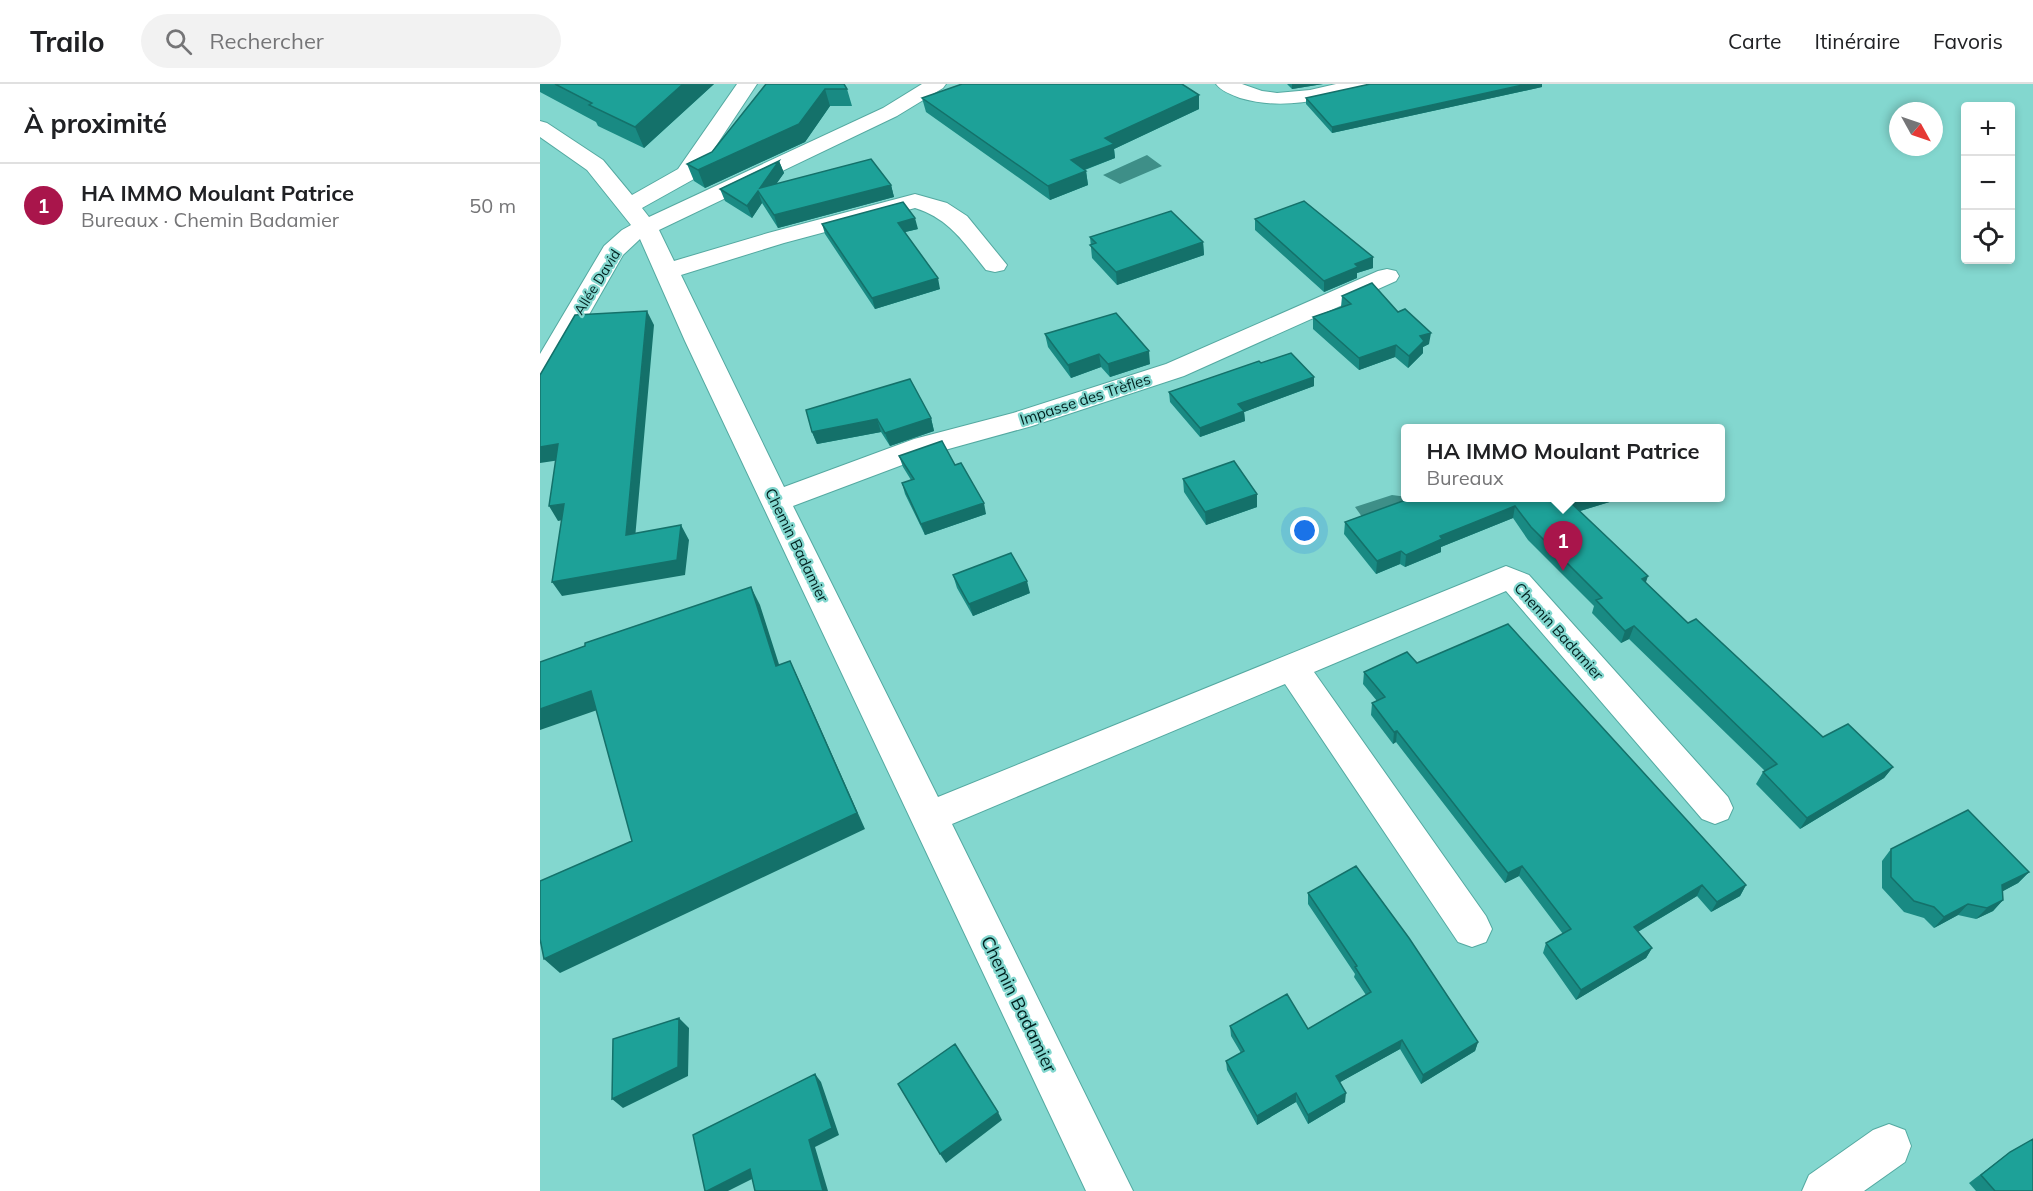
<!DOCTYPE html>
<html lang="fr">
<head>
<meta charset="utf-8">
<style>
	:root { --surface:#fff; --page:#f2f2f2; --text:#202124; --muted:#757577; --line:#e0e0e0; --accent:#a9154b }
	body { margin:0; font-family:Mulish,sans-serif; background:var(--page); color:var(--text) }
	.controls { position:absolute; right:18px; top:18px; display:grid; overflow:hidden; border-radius:6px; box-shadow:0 3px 9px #0003 }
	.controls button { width:54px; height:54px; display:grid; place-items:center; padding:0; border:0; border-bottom:2px solid var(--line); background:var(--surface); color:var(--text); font:30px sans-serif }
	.compass { position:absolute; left:1349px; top:18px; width:54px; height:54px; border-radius:50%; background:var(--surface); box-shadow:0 3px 9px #0003; rotate:130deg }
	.you { position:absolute; left:765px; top:447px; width:21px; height:21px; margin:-15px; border:4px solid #fff; border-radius:50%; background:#1a73e8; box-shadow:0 0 0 9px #1a73e833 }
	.badge { display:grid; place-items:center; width:39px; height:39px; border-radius:50%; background:var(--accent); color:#fff; font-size:20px; font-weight:700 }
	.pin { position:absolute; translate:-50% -50px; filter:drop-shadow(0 2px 3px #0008) }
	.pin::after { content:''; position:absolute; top:32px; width:21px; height:18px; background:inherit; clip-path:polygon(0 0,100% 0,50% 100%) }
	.popup { position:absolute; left:861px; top:340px; width:324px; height:78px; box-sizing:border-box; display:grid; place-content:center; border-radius:6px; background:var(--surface); filter:drop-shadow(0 2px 4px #0005); font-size:20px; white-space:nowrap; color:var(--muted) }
	.popup b { font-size:22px; color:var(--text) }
	.popup::after { content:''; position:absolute; left:50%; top:100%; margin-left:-12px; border:12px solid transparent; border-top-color:var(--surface) }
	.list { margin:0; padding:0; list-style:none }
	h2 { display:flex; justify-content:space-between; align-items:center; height:78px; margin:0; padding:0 24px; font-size:26px }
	h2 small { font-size:20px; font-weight:400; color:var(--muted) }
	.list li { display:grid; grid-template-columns:39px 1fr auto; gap:18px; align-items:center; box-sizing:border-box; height:84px; padding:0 24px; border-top:2px solid var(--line) }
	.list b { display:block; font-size:22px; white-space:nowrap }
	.list p { margin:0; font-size:20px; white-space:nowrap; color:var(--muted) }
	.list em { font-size:20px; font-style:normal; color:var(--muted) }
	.icon { flex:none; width:33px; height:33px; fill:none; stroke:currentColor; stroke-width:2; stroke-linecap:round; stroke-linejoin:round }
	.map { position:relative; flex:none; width:1493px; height:1107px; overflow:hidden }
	header { display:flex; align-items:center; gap:36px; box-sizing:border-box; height:84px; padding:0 30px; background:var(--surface); border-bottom:2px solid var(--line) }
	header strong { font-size:28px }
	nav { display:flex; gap:33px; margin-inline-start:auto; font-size:21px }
	.search { width:420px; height:54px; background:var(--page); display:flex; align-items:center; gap:15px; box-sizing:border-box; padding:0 21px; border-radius:33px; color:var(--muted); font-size:22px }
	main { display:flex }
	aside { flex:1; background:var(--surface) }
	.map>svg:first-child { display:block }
	.water { fill:#3e8f88 }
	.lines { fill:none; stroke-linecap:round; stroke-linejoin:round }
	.minor-casing { stroke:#54a9a1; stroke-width:2 }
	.minor { fill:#fff; fill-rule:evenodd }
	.wall { fill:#198a83 }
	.shaded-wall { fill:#14716a }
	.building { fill:#1da198; stroke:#14716a; stroke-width:1.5 }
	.labels { text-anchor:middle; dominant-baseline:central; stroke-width:4.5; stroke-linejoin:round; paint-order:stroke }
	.far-street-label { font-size:14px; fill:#00211f; stroke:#83d7cf }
	.street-label { font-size:15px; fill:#00211f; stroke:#83d7cf }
	.near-street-label { font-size:18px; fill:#00211f; stroke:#83d7cf }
</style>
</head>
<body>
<header>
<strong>Trailo</strong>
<div class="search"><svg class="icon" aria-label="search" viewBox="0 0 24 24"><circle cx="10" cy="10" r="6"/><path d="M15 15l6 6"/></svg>Rechercher</div>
<nav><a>Carte</a><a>Itinéraire</a><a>Favoris</a></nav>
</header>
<main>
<aside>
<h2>À proximité<small></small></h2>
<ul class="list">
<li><span class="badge">1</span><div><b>HA IMMO Moulant Patrice</b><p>Bureaux · Chemin Badamier</p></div><em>50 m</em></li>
</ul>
</aside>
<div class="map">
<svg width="1493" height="1107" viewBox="0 0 1493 1107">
	<rect width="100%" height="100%" fill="#83d7cf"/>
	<!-- water -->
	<path class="water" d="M607 71 622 82 580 100 563 91Z
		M852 411 875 414 825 437 815 423Z"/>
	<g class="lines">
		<!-- minor casing -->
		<g class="minor-casing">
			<path id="minor" d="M197 0H217L154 95 102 124 109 133 343 24 382 0H406L403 4 357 32 119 146 134 177 228 149 375 110 407 119 427 132 467 181 464 186 455 188 446 186C424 159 410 135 375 124L244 159 141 191 244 403 374 355 473 329 626 280 838 187 847 185 856 187 859 192 856 197 644 292 492 342 394 369 253 422 398 713 966 482 989 491 1188 713 1193 724 1188 735 1175 740 1162 735 966 507 774 588 946 832 952 845 946 858 932 863 918 858 745 600 412 740 593 1107H546L145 257 100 155 83 171 10 299 0 301V270L64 162 82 146 91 141 47 86 0 53V37L7 39 63 76 92 111 138 85Z
				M676 0H702L722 7 737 9 770 6 796 0H832L829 4C785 15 744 27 700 14 692 11 681 7 676 0Z
				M1349 1040 1365 1046 1371 1062 1365 1078 1324 1107H1262L1269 1091 1333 1046Z"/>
		</g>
		<!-- minor -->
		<use href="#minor" class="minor"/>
	</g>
	<!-- wall -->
	<path class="wall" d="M0 0H174L104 64 58 42 56 38 0 8Z
		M226 0 307 5 312 22H290L265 58 165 104 154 97 147 80 172 68Z
		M747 0H783L752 5Z
		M1002 3 792 49 766 20V14Z
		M659 11V25L574 65 575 74 545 86 546 87 548 101 510 116 386 28 382 14Z
		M239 77 244 89 236 100 351 101 354 113 238 144 222 119 212 134 185 117 180 105Z
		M715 135 833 184 817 189V194L784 208 715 146Z
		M282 140 378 145 365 148 400 205 335 225 285 150Z
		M550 153 663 158 664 171 577 201 552 174Z
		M802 212 858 228 889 260 883 263V269L868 284 855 273 819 286 773 245V233L801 223Z
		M505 250 610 280 570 293 561 283 531 294 508 263Z
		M721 279 774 302 704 328 705 337 660 353 630 318 629 308Z
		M266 326 391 334 394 347 350 362 341 348 277 360 272 348Z
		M359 372 415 381 446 430 385 451 365 410 362 399 371 396 363 383Z
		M643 395 717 423 666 441 644 408Z
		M871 414H1077L1076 416 1040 427 1106 499 1148 539 1283 653 1353 683 1344 694 1260 745 1216 700 1223 688 1225 687 1089 555 1081 559 1052 529 1054 522 988 456 973 434 901 463V468L865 483 860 480 836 490 804 450 805 438Z
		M413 491 490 509 433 532 417 504Z
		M877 579 1206 801 1200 812 1171 828 1157 812 1098 848 1112 864 1106 874 1036 916 1003 869 1006 859 1023 850 979 792 965 799 856 658 853 660 831 631 832 619 837 617 823 600 824 588Z
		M1351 765 1489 788 1478 799 1463 807V816L1453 827 1436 835 1418 831 1394 844 1384 834 1364 828 1342 804V777Z
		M768 809 938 958 935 967 881 1000 860 965 800 998 805 1018 768 1040 756 1018 717 1041 687 986 686 977 701 969 691 952 690 942 768 945 826 911 814 893 815 890 768 820Z
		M1470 1068 1493 1107H1436L1429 1099 1458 1077Z"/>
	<!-- shaded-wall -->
	<path class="shaded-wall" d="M143 0H174L104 64 95 43Z
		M752 0H783L752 5Z
		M987 0H1002V3L792 49V43Z
		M285 5 290 22 265 58 165 104 158 86Z
		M659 11V25L574 65 575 74 533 90 531 76 565 54Z
		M239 77 244 89 225 116 220 104Z
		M546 87 548 101 510 116 508 102Z
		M351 101 354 113 238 144 234 131Z
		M218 107 222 119 212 134 207 122Z
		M375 134 378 145 361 149 358 139Z
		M663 158 664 171 577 201 576 188Z
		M833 173V184L817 189V194L784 208V197L815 180Z
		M398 194 400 205 335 225 332 214Z
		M107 227 114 241 94 466 86 451Z
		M891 249 889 260 883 263V269L868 284 869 272 880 252Z
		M856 261 855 273 819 286V274Z
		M609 267 610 280 570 293 568 280Z
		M559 270 561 283 531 294 528 281Z
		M774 293V302L704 328 705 337 660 353V344L698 320Z
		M391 334 394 347 350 362 345 349Z
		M337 335 341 348 277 360 272 348Z
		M18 360 27 375 0 379V363Z
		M717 410V423L666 441 665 428Z
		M1046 414H1077L1076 416 1027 431 1030 418Z
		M444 419 446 430 385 451 381 440Z
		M24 420 33 434 18 437 9 422Z
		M975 422 973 434 901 463V468L865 483 866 471 900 452Z
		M141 441 149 456 145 491 22 512 12 498Z
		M861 467 860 480 836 490 837 477Z
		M1108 492 1104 504 1102 495Z
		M487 497 490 509 433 532 429 520Z
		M211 503 220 521 245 599 236 582Z
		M1094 542 1089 555 1081 559 1085 547Z
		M250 577 258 594 325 745 20 889 4 875Z
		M51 607 63 624 0 646V625Z
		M857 647 856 658 853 660 854 648Z
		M1353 683 1344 694 1260 745 1267 734Z
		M982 782 979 792 965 799 968 789Z
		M1489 788 1478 799 1452 813 1462 801Z
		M1162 801 1157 812 1089 853 1094 843Z
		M1206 801 1200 812 1171 828 1177 818Z
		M1463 816 1453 827 1436 835 1447 824Z
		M1428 820 1418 831 1394 844 1404 833Z
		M1112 864 1106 874 1036 916 1041 906Z
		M139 934 149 944 148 992 83 1024 72 1015Z
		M862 956 860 965 795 1001 796 992Z
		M938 958 935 967 881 1000 883 991Z
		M275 990 281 998 299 1051 275 1063 288 1107H283L269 1056Z
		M756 1009V1018L717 1041V1032Z
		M806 1009 805 1018 768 1040V1031Z
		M458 1028 462 1036 406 1079 400 1070Z
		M210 1085 218 1092 188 1107H167Z"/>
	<!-- building -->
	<path class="building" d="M15 0H143L95 43 49 21 52 19Z
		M226 0H304L307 5H285L259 40 158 86 147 80 172 68Z
		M422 0H642L659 11 565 54 574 60 531 76 546 87 508 102 382 14Z
		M830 0H987L792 43 766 14Z
		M331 75 351 101 234 131 218 107 207 122 180 105 239 77 220 104Z
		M764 117 833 173 815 180 818 183 784 197 715 135Z
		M363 118 375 134 358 139 398 194 332 214 282 140Z
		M631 127 663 158 576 188 550 161 556 159 550 153Z
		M832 199 858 228 865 225 891 249 880 252 884 257 869 272 856 261 819 274 773 233 811 220 802 212Z
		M107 227 86 451 141 441 137 476 12 498 24 420 9 422 18 360 0 363V291L35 231Z
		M576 229 609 267 568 280 559 270 528 281 505 250Z
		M751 269 774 293 698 320 704 327 660 344 629 308 719 277 721 279Z
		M370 295 391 334 345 349 337 335 272 348 266 326Z
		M402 357 415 381 421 379 444 419 381 440 362 399 374 395 359 372Z
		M694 377 717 410 665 428 643 395Z
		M871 414H1046L1030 418 1108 492 1102 495 1148 539 1156 535 1283 653 1308 640 1353 683 1267 734 1223 688 1237 680 1094 542 1085 547 1056 516 1062 514 991 443 975 422 900 452 902 455 866 471 861 467 837 477 805 438Z
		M471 469 487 497 429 520 413 491Z
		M211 503 236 582 250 577 317 729 4 875 0 855V797L92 757 51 607 0 625V578L45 562V559Z
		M968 540 1206 801 1177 818 1162 801 1094 843 1112 864 1041 906 1006 859 1031 845 982 782 968 789 857 647 854 648 832 619 845 613 824 588 867 568 877 579Z
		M1428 726 1489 788 1462 801 1463 816 1447 824 1428 820 1404 833 1394 823 1374 817 1351 793V765Z
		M816 782 869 854 938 958 883 991 862 956 796 992 806 1009 768 1031 756 1009 717 1032 686 977 704 967 690 942 747 910 768 945 831 908 815 883 817 882 768 809Z
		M139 934 138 983 72 1015 73 955Z
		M415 960 458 1028 400 1070 358 1000Z
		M275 990 292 1044 269 1056 283 1107H215L210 1085 167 1107H165L153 1051Z
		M1493 1055V1107H1455L1441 1091 1470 1068Z"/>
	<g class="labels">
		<!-- far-street labels -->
		<g class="far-street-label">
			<text transform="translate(57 198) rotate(-58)">Allée David</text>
		</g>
		<!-- street labels -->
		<g class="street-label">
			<text transform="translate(545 315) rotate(-18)">Impasse des Trèfles</text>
			<text transform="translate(257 461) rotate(64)">Chemin Badamier</text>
			<text transform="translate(1019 547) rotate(48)">Chemin Badamier</text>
		</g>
		<!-- near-street labels -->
		<g class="near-street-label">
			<text transform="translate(479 920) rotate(64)">Chemin Badamier</text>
		</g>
	</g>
</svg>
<div class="controls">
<button>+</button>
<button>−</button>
<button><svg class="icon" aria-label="locate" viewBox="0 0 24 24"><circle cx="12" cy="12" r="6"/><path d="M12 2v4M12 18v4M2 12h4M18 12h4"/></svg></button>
</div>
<svg class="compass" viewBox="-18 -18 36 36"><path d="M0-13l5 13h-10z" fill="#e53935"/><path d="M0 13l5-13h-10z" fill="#757577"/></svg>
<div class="you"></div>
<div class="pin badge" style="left:1023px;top:487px">1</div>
<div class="popup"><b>HA IMMO Moulant Patrice</b>Bureaux</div>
</div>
</main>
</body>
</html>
